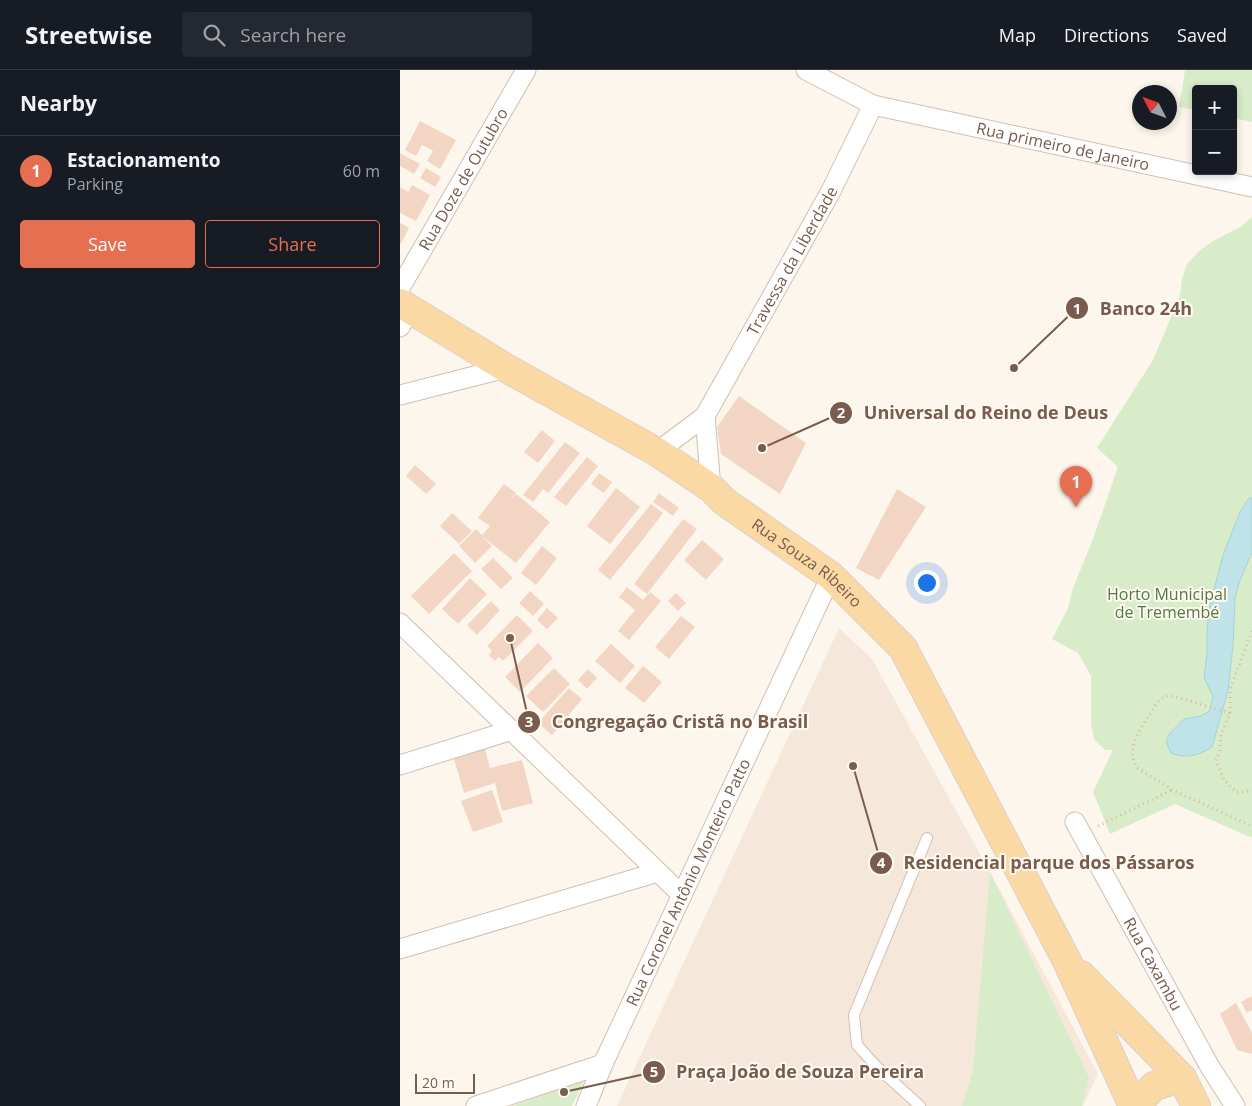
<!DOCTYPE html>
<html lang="en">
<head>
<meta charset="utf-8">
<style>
	:root { --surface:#171b24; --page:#242831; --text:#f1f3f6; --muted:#9ea1a6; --line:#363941; --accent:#e76f51 }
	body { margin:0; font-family:"Open Sans",sans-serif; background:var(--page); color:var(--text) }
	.controls { position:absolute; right:15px; top:15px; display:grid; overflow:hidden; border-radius:5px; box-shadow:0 2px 8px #0003 }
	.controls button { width:45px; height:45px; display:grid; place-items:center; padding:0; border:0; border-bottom:1px solid var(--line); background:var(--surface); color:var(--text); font:25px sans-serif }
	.compass { position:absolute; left:732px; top:15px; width:45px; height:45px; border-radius:50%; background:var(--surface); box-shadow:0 2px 8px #0003; rotate:312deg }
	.scale { position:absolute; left:15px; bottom:12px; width:60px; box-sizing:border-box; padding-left:5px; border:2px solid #7a5c4d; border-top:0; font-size:14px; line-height:18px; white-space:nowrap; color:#7a5c4d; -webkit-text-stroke:4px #fffaf3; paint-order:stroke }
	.you { position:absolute; left:526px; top:512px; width:18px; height:18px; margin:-12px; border:4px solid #fff; border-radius:50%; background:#1a73e8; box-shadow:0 0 0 8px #1a73e833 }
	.badge { display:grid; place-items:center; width:32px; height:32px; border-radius:50%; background:var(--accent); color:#fff; font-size:16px; font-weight:700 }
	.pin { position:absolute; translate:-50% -41px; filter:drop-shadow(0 1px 2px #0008) }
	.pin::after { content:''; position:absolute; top:26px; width:18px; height:15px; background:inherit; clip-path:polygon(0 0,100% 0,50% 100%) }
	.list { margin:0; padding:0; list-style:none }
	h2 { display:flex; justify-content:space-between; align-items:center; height:65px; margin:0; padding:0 20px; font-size:21px }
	h2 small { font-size:16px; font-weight:400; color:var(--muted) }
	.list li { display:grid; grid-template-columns:32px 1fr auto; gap:15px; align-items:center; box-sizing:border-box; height:70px; padding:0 20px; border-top:1px solid var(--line) }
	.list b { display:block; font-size:19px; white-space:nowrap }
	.list p { margin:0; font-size:16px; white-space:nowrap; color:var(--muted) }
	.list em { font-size:16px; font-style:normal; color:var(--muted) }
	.actions { display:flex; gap:10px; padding:15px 20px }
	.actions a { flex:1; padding:11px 0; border:1px solid var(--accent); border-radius:5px; text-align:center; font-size:18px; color:var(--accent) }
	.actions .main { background:var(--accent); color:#fff }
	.icon { flex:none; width:28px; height:28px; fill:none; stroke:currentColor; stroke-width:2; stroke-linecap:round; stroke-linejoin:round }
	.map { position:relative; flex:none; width:852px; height:1036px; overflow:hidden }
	header { display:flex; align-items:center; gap:30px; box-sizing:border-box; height:70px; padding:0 25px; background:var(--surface); border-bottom:1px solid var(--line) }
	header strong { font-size:24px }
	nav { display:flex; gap:28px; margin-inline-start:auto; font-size:18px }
	.search { width:350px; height:45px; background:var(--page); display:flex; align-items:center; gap:12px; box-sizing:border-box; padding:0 18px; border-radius:5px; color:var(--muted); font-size:19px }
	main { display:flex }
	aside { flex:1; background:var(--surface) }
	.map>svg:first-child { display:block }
	.residential { fill:#f5e8da }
	.green { fill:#d8ecc9 }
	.water { fill:#bfe3e8; stroke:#a5d3da }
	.building { fill:#f3d5c3 }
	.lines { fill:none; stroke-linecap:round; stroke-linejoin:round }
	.service-casing { stroke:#d1beb0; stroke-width:12 }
	.minor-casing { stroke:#d1beb0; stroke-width:21 }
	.primary-casing { stroke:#dad1cd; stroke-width:30 }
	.path { stroke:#d9b8a5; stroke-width:3; stroke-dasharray:1 4; stroke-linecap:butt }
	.service { stroke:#fff; stroke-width:10 }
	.minor { stroke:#fff; stroke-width:19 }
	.primary { stroke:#fbd9a5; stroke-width:28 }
	.labels { text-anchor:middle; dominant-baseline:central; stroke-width:4; stroke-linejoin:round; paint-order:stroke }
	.street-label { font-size:16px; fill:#7a5c4d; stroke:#fffaf3 }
	.park-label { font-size:16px; fill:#537a41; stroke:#fffaf3 }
	.leader { fill:none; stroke:#7a5c4d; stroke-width:2 }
	.callout-dot { fill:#7a5c4d; stroke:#fffaf3; stroke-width:2 }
	.mark-label { font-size:15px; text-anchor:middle; font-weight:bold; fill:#fff }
	.callout-label { font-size:18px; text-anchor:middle; font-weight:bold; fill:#7a5c4d; stroke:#fffaf3; stroke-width:4; stroke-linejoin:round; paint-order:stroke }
</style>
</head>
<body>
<header>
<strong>Streetwise</strong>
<div class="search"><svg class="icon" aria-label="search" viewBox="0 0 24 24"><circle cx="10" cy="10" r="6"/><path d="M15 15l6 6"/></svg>Search here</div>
<nav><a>Map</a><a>Directions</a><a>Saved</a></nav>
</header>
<main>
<aside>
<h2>Nearby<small></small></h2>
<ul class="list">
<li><span class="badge">1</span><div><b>Estacionamento</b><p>Parking</p></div><em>60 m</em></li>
</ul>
<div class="actions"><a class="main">Save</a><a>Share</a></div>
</aside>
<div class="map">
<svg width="852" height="1036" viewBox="0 0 852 1036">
	<rect width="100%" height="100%" fill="#fdf6ec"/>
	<!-- residential -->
	<path class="residential" d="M439 558 472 589 590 802 698 1004 683 1036H217Z"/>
	<!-- green -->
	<path class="green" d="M785 0H852V52L833 48V19H796V40L779 37Z
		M852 147V768L775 734 710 764 693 722 713 680H705L694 669 691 654V606L678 583 652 569 668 538 673 518 693 469 718 397 697 378 753 290 780 226 782 209 787 194 798 182 811 172 840 157Z
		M590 802 689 1008 682 1036H562L573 1001Z
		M185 1009 172 1036H112Z"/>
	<!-- water -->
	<path class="water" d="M849 428H852V482L839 513 835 528 833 575 828 621 812 677C798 686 786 689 771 683L767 674V669L770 663 784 649 800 646 807 643 810 640 813 626 804 608 807 583V559L810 535 823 485 840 442Z"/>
	<!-- building -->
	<path class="building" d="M20 51 56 70 40 99 27 91 33 81 22 75 16 86 5 80Z
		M0 83 20 94 14 104 0 96Z
		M26 98 41 107 35 117 20 108Z
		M12 115 30 125 16 151 0 143V117L8 122Z
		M0 153 9 158 0 175Z
		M339 326 406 373 380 424 321 384 317 357Z
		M142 360 155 371 138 393 124 382Z
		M165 372 180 383 148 423 143 419 133 432 123 425Z
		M187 387 198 396 166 436 154 427Z
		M15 395 36 414 26 424 6 406Z
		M199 403 212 412 204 423 191 414Z
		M104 414 116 423 108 433 116 424 150 452 116 493 82 466 92 476 75 493 59 476 76 459 82 465 90 456 78 448Z
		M216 418 240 437 210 474 187 456Z
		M497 419 526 437 479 510 456 498Z
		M259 423 279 438 273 446 253 432Z
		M251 434 263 443 241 472 210 510 198 500Z
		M52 443 72 461 59 474 40 456Z
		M283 449 297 459 247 524 234 514Z
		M302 470 324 489 306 510 284 490Z
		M142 476 157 488 136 515 121 503Z
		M54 483 72 501 29 544 11 526Z
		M93 488 113 508 101 519 81 499Z
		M70 508 87 524 58 554 42 539Z
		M227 517 243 530 250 522 261 531 229 570 218 561 235 540 219 527Z
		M130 521 144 534 133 546 119 533Z
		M276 523 286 533 278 541 268 531Z
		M91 531 100 540 77 565 67 555Z
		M147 538 158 548 147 559 137 550Z
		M117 545 133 561 103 591 99 587 95 591 89 585 92 581 87 576Z
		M281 546 295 557 269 589 255 577Z
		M138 573 153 588 120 622 105 607Z
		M211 574 235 596 220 613 195 591Z
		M243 596 262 612 244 633 225 618Z
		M154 598 170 614 143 642 126 626Z
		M188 599 197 608 187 619 178 610Z
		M169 618 182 629 152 665 138 653Z
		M85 679 90 698 122 690 133 733 102 741 95 713 64 723 54 689Z
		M92 720 103 752 73 762 61 731Z
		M852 926V940L847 943 841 932Z
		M836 933 852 963V984L837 980 820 944Z"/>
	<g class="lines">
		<!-- service casing -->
		<g class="service-casing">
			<path id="service" d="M520 1036 477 997 457 975 454 945 527 768"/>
		</g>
		<!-- minor casing -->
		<g class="minor-casing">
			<g id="minor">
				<path id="s1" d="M406 0 473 35 852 117"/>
				<path id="s2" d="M0 218 126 0"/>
				<path d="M0 257 9 240"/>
				<path d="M0 325 106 298"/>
				<path d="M305 346 311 418"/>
				<path id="s3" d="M257 382 305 346 431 121 473 35"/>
				<path d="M0 553 282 825"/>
				<path d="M0 695 112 660"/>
				<path id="s4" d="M675 752 810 997 835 1036"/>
				<path d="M0 879 258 802"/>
				<path d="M76 1036 203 994"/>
				<path id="s5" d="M186 1036 203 994 431 506"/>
			</g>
		</g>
		<!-- primary casing -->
		<g class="primary-casing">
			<g id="primary">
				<path id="s6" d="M0 233 106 298 257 382 311 418 325 432 431 506 503 578 667 891 733 1036"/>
				<path d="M681 905 782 1008 796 1036"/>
				<path d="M736 1036 754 1016 782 1008"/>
			</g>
		</g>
		<!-- path -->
		<path class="path" d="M852 561 830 619V643L821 665 820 679 816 691 824 710 836 722 852 721
			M830 643 776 627C770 626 766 625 761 629 757 632 753 639 750 644 740 659 725 680 737 697 739 701 766 714 772 720L852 756
			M698 756 772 720"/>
		<!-- service -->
		<use href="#service" class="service"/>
		<!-- minor -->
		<use href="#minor" class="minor"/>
		<!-- primary -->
		<use href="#primary" class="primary"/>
	</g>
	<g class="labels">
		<!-- street labels -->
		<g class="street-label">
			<text stroke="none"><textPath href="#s1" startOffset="270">Rua primeiro de Janeiro</textPath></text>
			<text stroke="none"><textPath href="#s2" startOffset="126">Rua Doze de Outubro</textPath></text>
			<text stroke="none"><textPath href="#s3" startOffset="238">Travessa da Liberdade</textPath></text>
			<text stroke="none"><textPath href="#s6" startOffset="484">Rua Souza Ribeiro</textPath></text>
			<text stroke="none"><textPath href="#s5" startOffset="246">Rua Coronel Antônio Monteiro Patto</textPath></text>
			<text stroke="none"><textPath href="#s4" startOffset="162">Rua Caxambu</textPath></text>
		</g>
		<!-- park labels -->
		<g class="park-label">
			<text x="767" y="524">Horto Municipal<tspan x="767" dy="18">de Tremembé</tspan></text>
		</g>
	</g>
	<!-- callouts -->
	<path class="leader" d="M614 298L677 238M362 378L441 343M110 568L129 652M453 696L481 793M164 1022L254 1002"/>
	<g class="callout-dot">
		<circle cx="614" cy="298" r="5"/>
		<circle cx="362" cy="378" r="5"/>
		<circle cx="110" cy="568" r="5"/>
		<circle cx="453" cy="696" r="5"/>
		<circle cx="164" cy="1022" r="5"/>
		<circle cx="677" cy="238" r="12"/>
		<circle cx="441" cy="343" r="12"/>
		<circle cx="129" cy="652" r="12"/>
		<circle cx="481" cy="793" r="12"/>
		<circle cx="254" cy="1002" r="12"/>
	</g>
	<g class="mark-label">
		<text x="677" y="244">1</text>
		<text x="441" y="348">2</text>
		<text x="129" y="657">3</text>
		<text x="481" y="798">4</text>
		<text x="254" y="1007">5</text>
	</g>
	<g class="callout-label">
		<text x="746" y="245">Banco 24h</text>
		<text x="586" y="349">Universal do Reino de Deus</text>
		<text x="280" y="658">Congregação Cristã no Brasil</text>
		<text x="649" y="799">Residencial parque dos Pássaros</text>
		<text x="400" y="1008">Praça João de Souza Pereira</text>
	</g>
</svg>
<div class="controls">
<button>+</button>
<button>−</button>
</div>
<svg class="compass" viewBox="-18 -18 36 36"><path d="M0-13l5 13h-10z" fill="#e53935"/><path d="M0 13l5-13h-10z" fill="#9ea1a6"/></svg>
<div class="scale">20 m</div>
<div class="you"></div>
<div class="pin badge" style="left:676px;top:437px">1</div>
</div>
</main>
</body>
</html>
